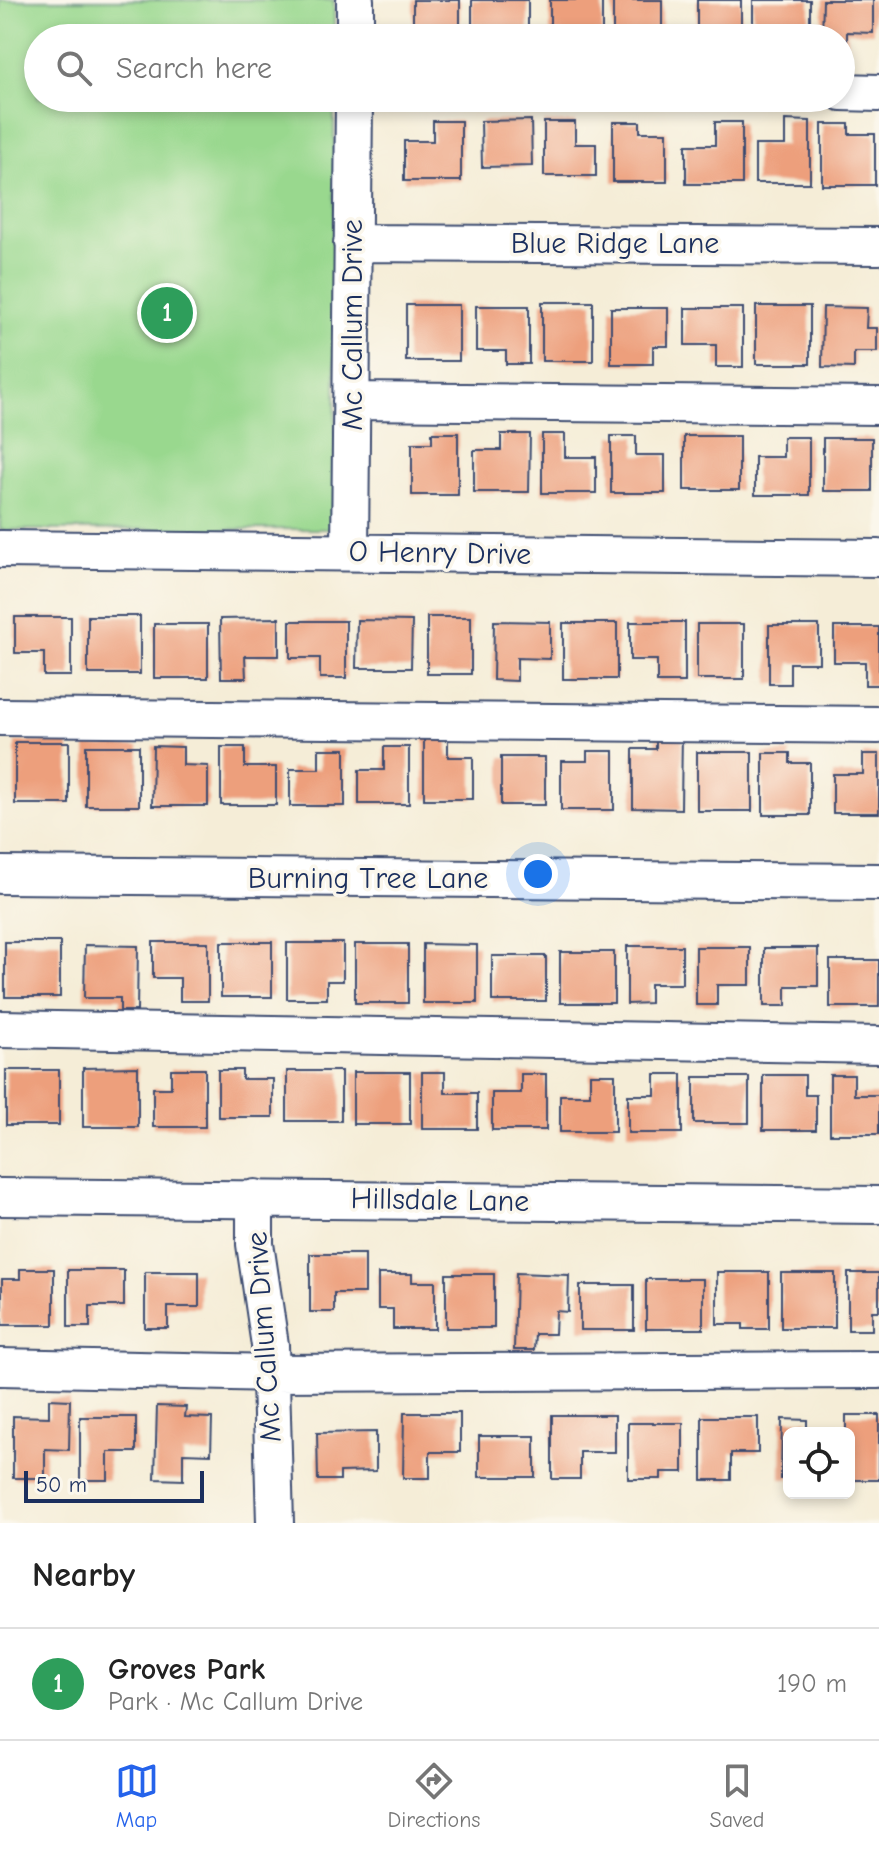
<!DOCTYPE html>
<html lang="en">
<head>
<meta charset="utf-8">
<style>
	:root { --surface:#fff; --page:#f6f6f6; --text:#222; --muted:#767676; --line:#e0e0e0; --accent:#2563eb }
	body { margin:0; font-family:"Comic Neue",sans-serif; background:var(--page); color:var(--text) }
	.controls { position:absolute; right:24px; bottom:24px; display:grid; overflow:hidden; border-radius:12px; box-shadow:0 4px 12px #0003 }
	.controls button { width:72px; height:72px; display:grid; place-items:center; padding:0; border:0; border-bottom:2px solid var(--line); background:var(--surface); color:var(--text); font:40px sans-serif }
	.scale { position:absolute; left:24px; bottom:20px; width:180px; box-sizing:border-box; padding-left:8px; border:4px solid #1b2f5e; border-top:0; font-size:22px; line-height:28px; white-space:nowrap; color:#1b2f5e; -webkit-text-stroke:6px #fbf7ec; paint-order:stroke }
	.you { position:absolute; left:538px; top:874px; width:28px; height:28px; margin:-20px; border:6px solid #fff; border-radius:50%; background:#1a73e8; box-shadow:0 0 0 12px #1a73e833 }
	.badge { display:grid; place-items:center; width:52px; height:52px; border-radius:50%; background:var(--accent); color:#fff; font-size:26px; font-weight:700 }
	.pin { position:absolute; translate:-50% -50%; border:4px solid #fff; box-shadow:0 2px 8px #0006 }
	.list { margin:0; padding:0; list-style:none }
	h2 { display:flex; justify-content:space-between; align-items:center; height:104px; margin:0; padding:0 32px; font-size:34px }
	h2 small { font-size:26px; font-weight:400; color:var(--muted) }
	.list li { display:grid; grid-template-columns:52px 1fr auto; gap:24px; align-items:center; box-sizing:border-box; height:112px; padding:0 32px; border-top:2px solid var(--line) }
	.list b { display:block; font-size:30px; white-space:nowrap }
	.list p { margin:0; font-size:26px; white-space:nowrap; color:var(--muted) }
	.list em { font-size:26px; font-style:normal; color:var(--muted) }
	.icon { flex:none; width:44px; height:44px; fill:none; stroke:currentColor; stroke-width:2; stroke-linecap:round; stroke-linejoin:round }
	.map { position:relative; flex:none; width:879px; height:1523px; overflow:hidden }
	.search { position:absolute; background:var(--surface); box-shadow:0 4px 12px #0003; left:24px; right:24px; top:24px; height:88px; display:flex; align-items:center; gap:20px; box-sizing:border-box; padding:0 28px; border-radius:44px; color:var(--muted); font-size:30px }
	.sheet { height:216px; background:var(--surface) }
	nav { display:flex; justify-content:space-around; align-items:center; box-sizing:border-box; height:112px; border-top:2px solid var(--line); background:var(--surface); font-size:22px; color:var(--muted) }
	nav a { display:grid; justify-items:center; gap:4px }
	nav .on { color:var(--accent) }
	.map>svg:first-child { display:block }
	.green { fill:#99d88e; stroke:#5a8476; stroke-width:2 }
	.building { fill:#ed9f7b }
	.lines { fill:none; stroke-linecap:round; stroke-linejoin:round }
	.minor-casing { stroke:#3c4c70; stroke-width:40 }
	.minor { stroke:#fff; stroke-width:36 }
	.labels { text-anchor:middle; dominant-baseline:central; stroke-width:7; stroke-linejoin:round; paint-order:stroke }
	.street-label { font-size:30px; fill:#1b2f5e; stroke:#fbf7ec }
</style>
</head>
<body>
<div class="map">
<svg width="879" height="1523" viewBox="0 0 879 1523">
	<rect width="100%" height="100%" fill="#fbf7ec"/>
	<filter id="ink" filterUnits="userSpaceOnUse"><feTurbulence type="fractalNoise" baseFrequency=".0125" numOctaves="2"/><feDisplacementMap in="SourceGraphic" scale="16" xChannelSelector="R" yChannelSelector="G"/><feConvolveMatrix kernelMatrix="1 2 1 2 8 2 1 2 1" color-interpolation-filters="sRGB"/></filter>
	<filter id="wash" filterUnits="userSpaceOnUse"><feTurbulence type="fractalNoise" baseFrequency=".006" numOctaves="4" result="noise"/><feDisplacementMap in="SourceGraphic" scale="32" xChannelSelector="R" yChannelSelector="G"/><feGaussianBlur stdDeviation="1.8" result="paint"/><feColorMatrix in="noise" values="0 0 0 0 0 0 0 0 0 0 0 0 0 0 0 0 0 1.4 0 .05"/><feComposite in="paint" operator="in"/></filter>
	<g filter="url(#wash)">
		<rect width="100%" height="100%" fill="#f5edd7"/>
		<!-- green -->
		<path class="green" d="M0 0H334V38H38V98H334L336 529 0 530Z"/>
		<g id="blocks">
			<!-- building -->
			<path class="building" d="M413 0H460V38H413Z
				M472 0H528V37L472 38Z
				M550 0H602V38H550Z
				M613 0H662V38H613Z
				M697 0H741V38H697Z
				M753 0H810V30H776V38H753Z
				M823 0H873V33L847 32V53H841V38H822Z
				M531 120 532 166 482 167 481 121Z
				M785 120 810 121V183H755V145H785Z
				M433 121H461V181H404V141H433Z
				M544 122H575V144H596V176H544Z
				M613 122H640V132H667V182H613Z
				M715 122H742V184H686V145H715Z
				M822 124H849V134H875V185H822Z
				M542 302H593V361H542Z
				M406 305H459V361H406Z
				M476 306H529V364H506V351H476Z
				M756 306H810V364H756Z
				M823 307 867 308 866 328H877V352H854V368L822 367Z
				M611 308H668V346H653V364H611Z
				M685 308H743V367H716V345H685Z
				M432 433H458V495H412V443H432Z
				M501 434H530L529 492H474V450H501Z
				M542 434H565V457H596V493H542Z
				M611 436H636V455H665V493H611Z
				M684 436H739V490H684Z
				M783 437H809V495H755V457H783Z
				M823 438H872V491H823Z
				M88 616H140V674H88Z
				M15 617H71V676H44V653H15Z
				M427 617H471V674H427Z
				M279 618V656H245L246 678H221L220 619Z
				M357 620 412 621 411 668H356Z
				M290 621H346V678H320V658H290Z
				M494 621 550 622V659L517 658V681L493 680Z
				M630 622H685V682H657V660H630Z
				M563 623H617V679H563Z
				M154 624H208V678H154Z
				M697 624H744V679H697Z
				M769 625H819V663H790V684H769Z
				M834 627H879V685H865V662H834Z
				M424 731H448V757H473V799H424Z
				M656 731H682L681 809 633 808V749H656Z
				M15 742H69V804H15Z
				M86 746H139V806H86Z
				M153 746 183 747V765L208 766V806H152Z
				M221 747H245V767H276V805H221Z
				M384 747H409V804H359V770H384Z
				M319 749H345V806H290V769H319Z
				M587 751H614V810H561V761H587Z
				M697 752H752V811H697Z
				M763 753H790V763H810V815H763Z
				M863 754H879V813H833V774H863Z
				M501 757H545V805H501Z
				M5 942H60V997H5Z
				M153 942H208V1001H180V978H153Z
				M221 942H272V997H221Z
				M287 943H343V981H327V999H287Z
				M355 944H408V1003H355Z
				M423 944 477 945V1003H423Z
				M85 945 138 946 137 1011H120V998H84Z
				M627 946H682V984H650V1003L627 1004Z
				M696 947H750V985H717V1005H696Z
				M764 948H818V986H786V1006H764Z
				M560 952H614V1003H560Z
				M492 956H546V1001H492Z
				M830 960H879V1007H830Z
				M138 1067V1127H83V1068Z
				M171 1069H205V1127H153V1088H171Z
				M6 1070H59V1125H6Z
				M218 1070H242V1079H273V1117H218Z
				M287 1071H341V1121H287Z
				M353 1072H410V1124H353Z
				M422 1072H445V1093H477V1129H422Z
				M521 1074H546V1130H492V1093H521Z
				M590 1074H615V1132H560V1095H590Z
				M655 1074H682V1133H628V1095H655Z
				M763 1075H805V1095H816V1130H763Z
				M830 1075H854V1095H879V1134H830Z
				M694 1077H749V1123H694Z
				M310 1254H365V1293H334V1312H310Z
				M20 1269H54V1325H2V1279H20Z
				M68 1270H124V1306H90V1327H68Z
				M145 1272H199V1307H168V1328H145Z
				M717 1272H769V1329H743V1324H717Z
				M516 1273 569 1275 568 1312 556 1311 555 1334H535L534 1350H514Z
				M781 1273H835V1328H781Z
				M848 1273H879V1311H872V1330H848Z
				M378 1274H412V1282H435V1329H393V1309H378Z
				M446 1274H494V1328H446Z
				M646 1279H703V1329H646Z
				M580 1285H634V1330H580Z
				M49 1399 70 1400 69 1450 45 1449V1478H13V1416L49 1417Z
				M157 1406 186 1407 185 1417 212 1418 211 1454 183 1453V1480L155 1479Z
				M404 1413H460V1452H430V1478H403Z
				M552 1415H615V1452H580V1479H552Z
				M846 1415H879V1480H849V1433H846Z
				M80 1417H136V1452H108V1480H80Z
				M702 1417H758V1453H731V1480H702Z
				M782 1419 807 1420V1433H789V1479H781Z
				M628 1423H683V1472H661V1479H628Z
				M376 1432V1471L340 1472V1480H318L317 1433Z
				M479 1436H535V1477H479Z"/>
		</g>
	</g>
	<g filter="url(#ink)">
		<use href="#blocks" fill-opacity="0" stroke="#3c4c70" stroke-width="2"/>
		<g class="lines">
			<!-- minor casing -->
			<g class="minor-casing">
				<path id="minor" d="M355 38V0
					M841 92 879 93
					M352 243 879 246
					M351 401 879 406
					M0 549 879 558
					M350 552 354 98
					M0 717 879 725
					M0 875 879 882
					M0 1029 879 1045
					M0 1197 879 1205
					M255 1198V1244L270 1345 275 1523
					M0 1367 272 1373 879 1370"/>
			</g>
			<!-- minor -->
			<use href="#minor" class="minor"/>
		</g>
	</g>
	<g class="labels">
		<!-- street labels -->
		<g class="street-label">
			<text x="615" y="243">Blue Ridge Lane</text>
			<text transform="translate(352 325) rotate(-90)">Mc Callum Drive</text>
			<text transform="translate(440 553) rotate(1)">O Henry Drive</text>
			<text x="368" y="878">Burning Tree Lane</text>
			<text transform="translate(440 1200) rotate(1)">Hillsdale Lane</text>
			<text transform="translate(264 1337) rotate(-94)">Mc Callum Drive</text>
		</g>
	</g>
</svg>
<div class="controls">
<button><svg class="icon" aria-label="locate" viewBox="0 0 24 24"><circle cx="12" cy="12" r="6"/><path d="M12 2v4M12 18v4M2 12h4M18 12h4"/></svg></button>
</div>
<div class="scale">50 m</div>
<div class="you"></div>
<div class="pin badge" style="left:167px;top:313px;background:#2e9e5b">1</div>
<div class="search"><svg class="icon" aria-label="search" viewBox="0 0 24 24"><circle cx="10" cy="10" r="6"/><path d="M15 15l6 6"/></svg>Search here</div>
</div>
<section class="sheet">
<h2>Nearby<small></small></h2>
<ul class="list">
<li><span class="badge" style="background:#2e9e5b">1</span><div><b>Groves Park</b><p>Park · Mc Callum Drive</p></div><em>190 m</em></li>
</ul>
</section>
<nav>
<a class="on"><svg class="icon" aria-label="map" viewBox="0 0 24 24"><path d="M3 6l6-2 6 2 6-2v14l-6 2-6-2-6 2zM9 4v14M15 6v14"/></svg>Map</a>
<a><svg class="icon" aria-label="directions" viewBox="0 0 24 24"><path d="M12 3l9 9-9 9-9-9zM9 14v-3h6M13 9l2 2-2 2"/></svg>Directions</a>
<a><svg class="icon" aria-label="saved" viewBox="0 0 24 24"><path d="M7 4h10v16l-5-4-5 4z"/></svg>Saved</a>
</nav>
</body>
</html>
